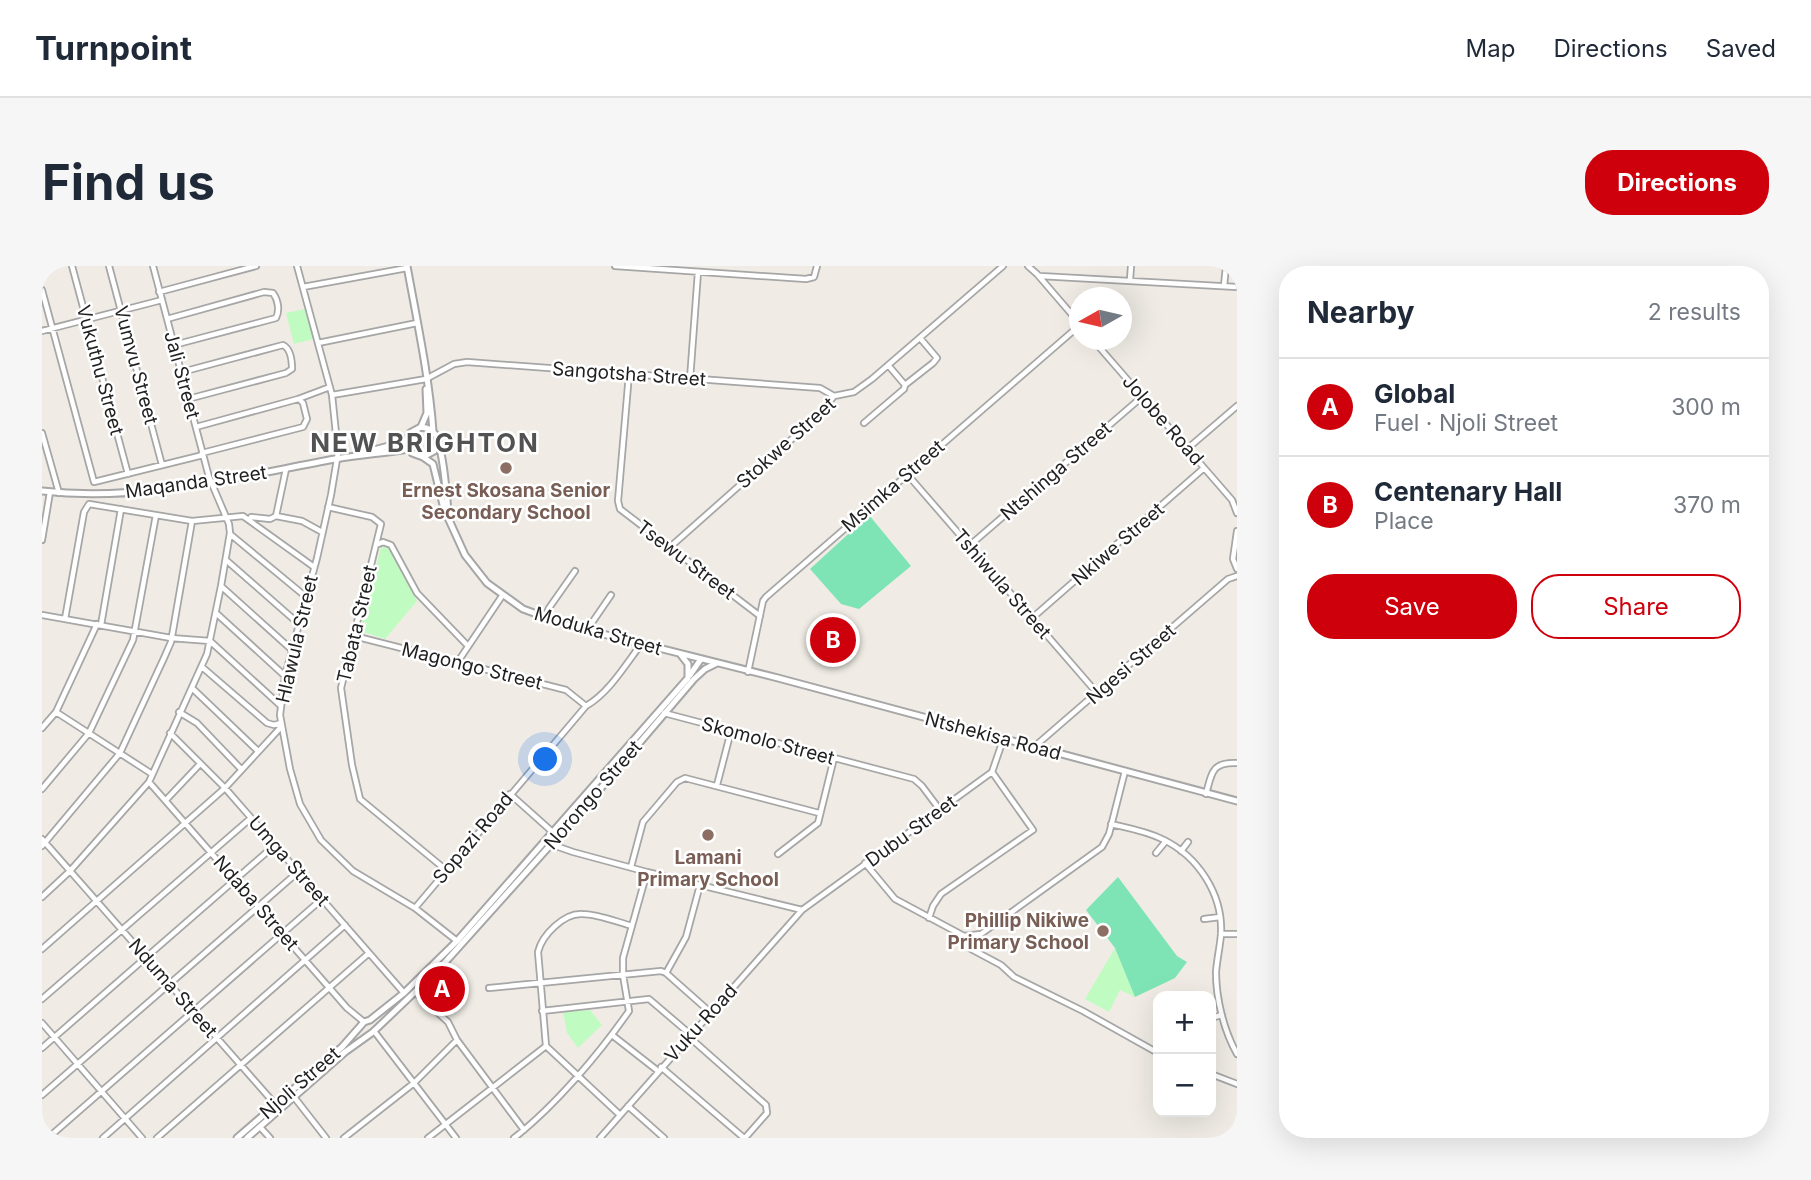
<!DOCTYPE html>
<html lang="en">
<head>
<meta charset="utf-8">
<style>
	:root { --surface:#fff; --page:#f6f6f7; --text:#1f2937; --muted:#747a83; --line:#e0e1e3; --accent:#ce000c }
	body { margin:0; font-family:Inter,sans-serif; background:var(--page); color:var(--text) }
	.controls { position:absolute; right:21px; bottom:21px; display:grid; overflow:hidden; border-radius:14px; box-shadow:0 7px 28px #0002 }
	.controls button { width:63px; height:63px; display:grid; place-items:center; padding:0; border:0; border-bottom:2px solid var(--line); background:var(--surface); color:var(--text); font:35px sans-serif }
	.compass { position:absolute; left:1027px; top:21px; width:63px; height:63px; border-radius:50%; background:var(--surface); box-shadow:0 7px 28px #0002; rotate:262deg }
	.you { position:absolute; left:504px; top:494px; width:24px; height:24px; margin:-18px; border:5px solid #fff; border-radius:50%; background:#1a73e8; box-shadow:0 0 0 10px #1a73e833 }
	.badge { display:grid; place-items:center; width:46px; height:46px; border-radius:50%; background:var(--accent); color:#fff; font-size:23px; font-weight:700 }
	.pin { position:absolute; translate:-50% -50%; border:4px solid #fff; box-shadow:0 2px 7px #0006 }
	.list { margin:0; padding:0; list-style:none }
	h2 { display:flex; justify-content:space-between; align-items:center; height:91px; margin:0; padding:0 28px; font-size:30px }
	h2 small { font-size:23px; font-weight:400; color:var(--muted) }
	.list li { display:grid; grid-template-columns:46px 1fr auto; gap:21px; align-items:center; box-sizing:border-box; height:98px; padding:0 28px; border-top:2px solid var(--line) }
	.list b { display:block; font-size:26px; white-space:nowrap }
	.list p { margin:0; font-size:23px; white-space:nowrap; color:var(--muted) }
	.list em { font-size:23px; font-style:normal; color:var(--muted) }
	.actions { display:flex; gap:14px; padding:21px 28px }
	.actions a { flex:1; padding:16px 0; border:2px solid var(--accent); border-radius:28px; text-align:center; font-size:24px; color:var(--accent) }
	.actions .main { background:var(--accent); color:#fff }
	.map { position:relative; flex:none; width:1195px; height:872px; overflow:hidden; border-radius:28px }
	header { display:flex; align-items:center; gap:42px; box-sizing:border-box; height:98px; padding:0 35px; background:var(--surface); border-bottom:2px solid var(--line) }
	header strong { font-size:33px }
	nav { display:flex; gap:38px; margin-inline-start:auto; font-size:24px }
	.intro { display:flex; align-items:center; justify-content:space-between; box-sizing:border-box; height:168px; padding:0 42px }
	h1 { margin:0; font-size:49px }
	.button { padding:18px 32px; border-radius:28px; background:var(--accent); color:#fff; font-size:24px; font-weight:700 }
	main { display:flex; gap:42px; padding:0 42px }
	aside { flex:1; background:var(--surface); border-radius:28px; box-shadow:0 7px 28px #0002 }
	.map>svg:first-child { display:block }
	.park { fill:#c0fcc1 }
	.pitch { fill:#7ee4b6 }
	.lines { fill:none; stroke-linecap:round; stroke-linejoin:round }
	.minor-casing { stroke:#a6a6a6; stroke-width:8 }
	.tertiary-casing { stroke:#a6a6a6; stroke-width:9 }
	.minor { stroke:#fff; stroke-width:4.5 }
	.tertiary { stroke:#fff; stroke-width:5 }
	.education-dot { fill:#8d6e63; stroke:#fff; stroke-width:2.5 }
	.labels { text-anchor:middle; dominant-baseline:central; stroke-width:5; stroke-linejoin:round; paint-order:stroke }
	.street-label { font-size:19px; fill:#1f1f1f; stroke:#fff }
	.education-label { font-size:19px; font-weight:bold; fill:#785e54; stroke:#fff }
	.district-label { font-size:26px; font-weight:bold; letter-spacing:2px; fill:#525252; stroke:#fff }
</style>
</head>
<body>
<header>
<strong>Turnpoint</strong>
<nav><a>Map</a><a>Directions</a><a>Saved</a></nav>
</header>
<div class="intro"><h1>Find us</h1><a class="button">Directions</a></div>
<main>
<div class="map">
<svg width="1195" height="872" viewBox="0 0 1195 872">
	<rect width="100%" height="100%" fill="#f0ece5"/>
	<!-- park -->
	<path class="park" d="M263 43 271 73 252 78 244 47Z
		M339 281 348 282 375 335 343 373 318 365 319 361 323 362 325 357 320 356Z
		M1073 682 1093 731 1078 724 1067 746 1043 733Z
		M548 744 560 759 536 782 525 767 521 746Z"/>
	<!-- pitch -->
	<path class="pitch" d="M827 249 869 300 817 343 799 338 768 303Z
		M1076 611 1135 690 1145 696 1133 712 1093 731 1073 682 1044 644Z"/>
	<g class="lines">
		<!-- minor casing -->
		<g class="minor-casing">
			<path id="minor" d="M30 0 86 208
				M67 0 120 199
				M255 0 290 129 296 187 289 229 275 292 243 410 238 449 248 503 258 538 279 574 311 605 373 642 415 675
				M573 0 764 13 772 11 775 0
				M986 0 995 8 1038 58
				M998 10 1195 21
				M1088 14 1089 0
				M1182 20 1184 0
				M261 21 365 2
				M0 24 52 216 161 189
				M117 26 214 0
				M125 53 222 26 231 27C236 34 238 44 234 52L132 79
				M0 65 120 34
				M1051 74 1190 234 1195 247
				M276 77 375 57
				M846 99 863 119 891 97 895 92 878 72
				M140 106 241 79C249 83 250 94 250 103L244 107 146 133
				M587 108 576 235 578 243 718 350
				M648 113 656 6
				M290 129 384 113 412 98 425 96 778 122 792 130
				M822 157 862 123 863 119
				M154 161 256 133 288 121
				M0 167 17 227
				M1145 183 1195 140
				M160 187 261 161 265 153 261 137 257 133
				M865 208 1055 427
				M286 241 330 251 339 258 299 422 310 499 318 533 404 604
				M234 250 260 255 280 266
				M207 254 209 251 228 253 234 250 244 203
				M1195 265 1191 293 1195 303
				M188 268 263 330
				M0 274 8 226
				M334 279 341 276 349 279 375 327 426 380
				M927 280 1101 130
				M627 282 777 149 792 130 812 126 830 113 961 0
				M184 294 257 358
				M180 321 250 384
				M174 347 243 410
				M0 349 129 372 168 375 238 439
				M503 351 507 342 533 305
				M23 353 42 246 47 238 150 255 201 250 272 301
				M989 353 1162 202
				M59 359 79 243
				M545 364 569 329
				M312 370 524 424 544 440
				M415 397 460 330
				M160 401 225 457 232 459 239 457
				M706 406 721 335 724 331 1038 59
				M150 422 216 485
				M14 446 110 508
				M137 446 155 457 199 503
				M622 447 872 513 880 520 898 544
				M0 462 14 446 55 358
				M128 467 183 522 362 727
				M992 481 1186 313 1195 310
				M107 516 305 742 322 756
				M675 519 689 465
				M0 523 47 467 91 374 114 249
				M468 528 515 570
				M1164 528C1170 506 1170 496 1195 497
				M124 534 158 498
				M1069 558C1086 562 1104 565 1120 573 1156 590 1181 628 1179 668 1178 681 1175 693 1174 706 1174 733 1182 765 1195 788
				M0 573 233 838
				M508 578 531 586 605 606 760 644
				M0 580 78 487 122 392 129 376 150 255
				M1139 585 1146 576
				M1114 587 1124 575
				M736 588 776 557 792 492
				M823 597 853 633 922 670 939 668 1060 581 1067 568 1083 505
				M589 601 601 556 635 516 643 512 777 547
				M0 631 28 605 107 516 165 388 179 320 188 267 187 258 167 211 111 0
				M373 642 544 440C567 427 584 398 600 377
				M887 652 891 640 899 628 991 564 950 506
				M1162 653 1178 651
				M1179 668H1195
				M925 670 929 683 959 699 972 711 1041 745 1116 787
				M0 683 183 522 239 461
				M624 707 644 671 658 619
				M447 722 619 705 624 707 668 746
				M373 726 406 756 415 774 482 864
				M0 733 209 552
				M500 745 607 733 648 768
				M1169 752 1180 749
				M0 757 100 872
				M332 765 414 872
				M570 769 616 805
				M646 770 724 839 725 847 703 872
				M0 782 233 579
				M619 801 702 872
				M1169 808 1195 818
				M0 829 256 606
				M252 831 284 872
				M586 840 622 872
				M578 849 504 780 496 686C500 669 522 647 540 648 556 648 575 656 590 660
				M218 861 228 872
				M6 872 280 633
				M61 872 303 659
				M115 872 327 687
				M302 872 372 817 415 774
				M386 872 504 780
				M472 872C513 840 557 788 587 745L581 709V692L605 606
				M558 872 760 644 950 506 961 474"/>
		</g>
		<!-- tertiary casing -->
		<g class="tertiary-casing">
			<path id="tertiary" d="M365 0C375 55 387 110 391 165
				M379 161 385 147 384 123
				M395 177 392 185 381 191 370 187 365 175 368 167 379 161C385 162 390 163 393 168 401 182 405 230 406 247
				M321 187 365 175
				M381 191 391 198 402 243 423 289 445 317 481 343 525 359 736 412 1195 535
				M0 225C100 236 195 211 293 193 317 189 342 187 367 183
				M648 409 659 393
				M195 872 300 781 322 756 328 754 362 727 415 675 646 412V398L639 389
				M205 872 303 786 331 766 398 702 547 536 652 413 663 403 675 397"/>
		</g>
		<!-- minor -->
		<use href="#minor" class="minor"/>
		<!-- tertiary -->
		<use href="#tertiary" class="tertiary"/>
	</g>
	<!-- markers -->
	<g class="education-dot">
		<circle cx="464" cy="202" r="7"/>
		<circle cx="666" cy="569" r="7"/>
		<circle cx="1061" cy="665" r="7"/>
	</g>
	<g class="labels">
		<!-- street labels -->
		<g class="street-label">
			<text transform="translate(94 99) rotate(75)">Vumvu Street</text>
			<text transform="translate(58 104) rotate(75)">Vukuthu Street</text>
			<text transform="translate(587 108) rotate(4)">Sangotsha Street</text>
			<text transform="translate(140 109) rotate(75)">Jali Street</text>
			<text transform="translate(1121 154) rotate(49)">Jolobe Road</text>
			<text transform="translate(744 177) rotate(-42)">Stokwe Street</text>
			<text transform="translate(1014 205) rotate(-41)">Ntshinga Street</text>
			<text transform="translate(154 216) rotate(-8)">Maqanda Street</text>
			<text transform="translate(851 220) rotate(-41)">Msimka Street</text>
			<text transform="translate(1076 278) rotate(-41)">Nkiwe Street</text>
			<text transform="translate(644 294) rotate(37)">Tsewu Street</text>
			<text transform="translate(960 318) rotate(49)">Tshiwula Street</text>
			<text transform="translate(315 358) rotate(-77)">Tabata Street</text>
			<text transform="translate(556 365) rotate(16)">Moduka Street</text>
			<text transform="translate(255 373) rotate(-77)">Hlawula Street</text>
			<text transform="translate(1089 398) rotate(-41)">Ngesi Street</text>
			<text transform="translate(430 400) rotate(14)">Magongo Street</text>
			<text transform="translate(951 470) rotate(15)">Ntshekisa Road</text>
			<text transform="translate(726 475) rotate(15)">Skomolo Street</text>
			<text transform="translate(551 529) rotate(-49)">Norongo Street</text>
			<text transform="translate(869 565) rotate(-36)">Dubu Street</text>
			<text transform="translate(431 572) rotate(-50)">Sopazi Road</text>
			<text transform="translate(247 595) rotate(49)">Umga Street</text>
			<text transform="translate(214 637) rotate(49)">Ndaba Street</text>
			<text transform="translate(131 722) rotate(49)">Nduma Street</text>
			<text transform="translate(659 757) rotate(-48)">Vuku Road</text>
			<text transform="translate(258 817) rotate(-41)">Njoli Street</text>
		</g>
		<!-- education labels -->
		<g class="education-label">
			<text x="464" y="224">Ernest Skosana Senior<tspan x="464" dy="22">Secondary School</tspan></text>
			<text x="666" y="591">Lamani<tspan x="666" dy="22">Primary School</tspan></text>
			<text x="1047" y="654" text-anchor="end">Phillip Nikiwe<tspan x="1047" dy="22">Primary School</tspan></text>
		</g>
		<!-- district labels -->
		<g class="district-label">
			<text x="383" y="176">NEW BRIGHTON</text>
		</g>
	</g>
</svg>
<div class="controls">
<button>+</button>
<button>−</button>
</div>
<svg class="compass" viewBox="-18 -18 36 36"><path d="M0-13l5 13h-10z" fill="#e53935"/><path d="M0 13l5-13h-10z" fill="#747a83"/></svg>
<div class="you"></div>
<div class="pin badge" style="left:400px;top:723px">A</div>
<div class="pin badge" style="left:791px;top:374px">B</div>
</div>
<aside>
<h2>Nearby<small>2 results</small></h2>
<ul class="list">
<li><span class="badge">A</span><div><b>Global</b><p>Fuel · Njoli Street</p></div><em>300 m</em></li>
<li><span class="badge">B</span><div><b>Centenary Hall</b><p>Place</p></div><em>370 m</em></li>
</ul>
<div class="actions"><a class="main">Save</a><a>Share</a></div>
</aside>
</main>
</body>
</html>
